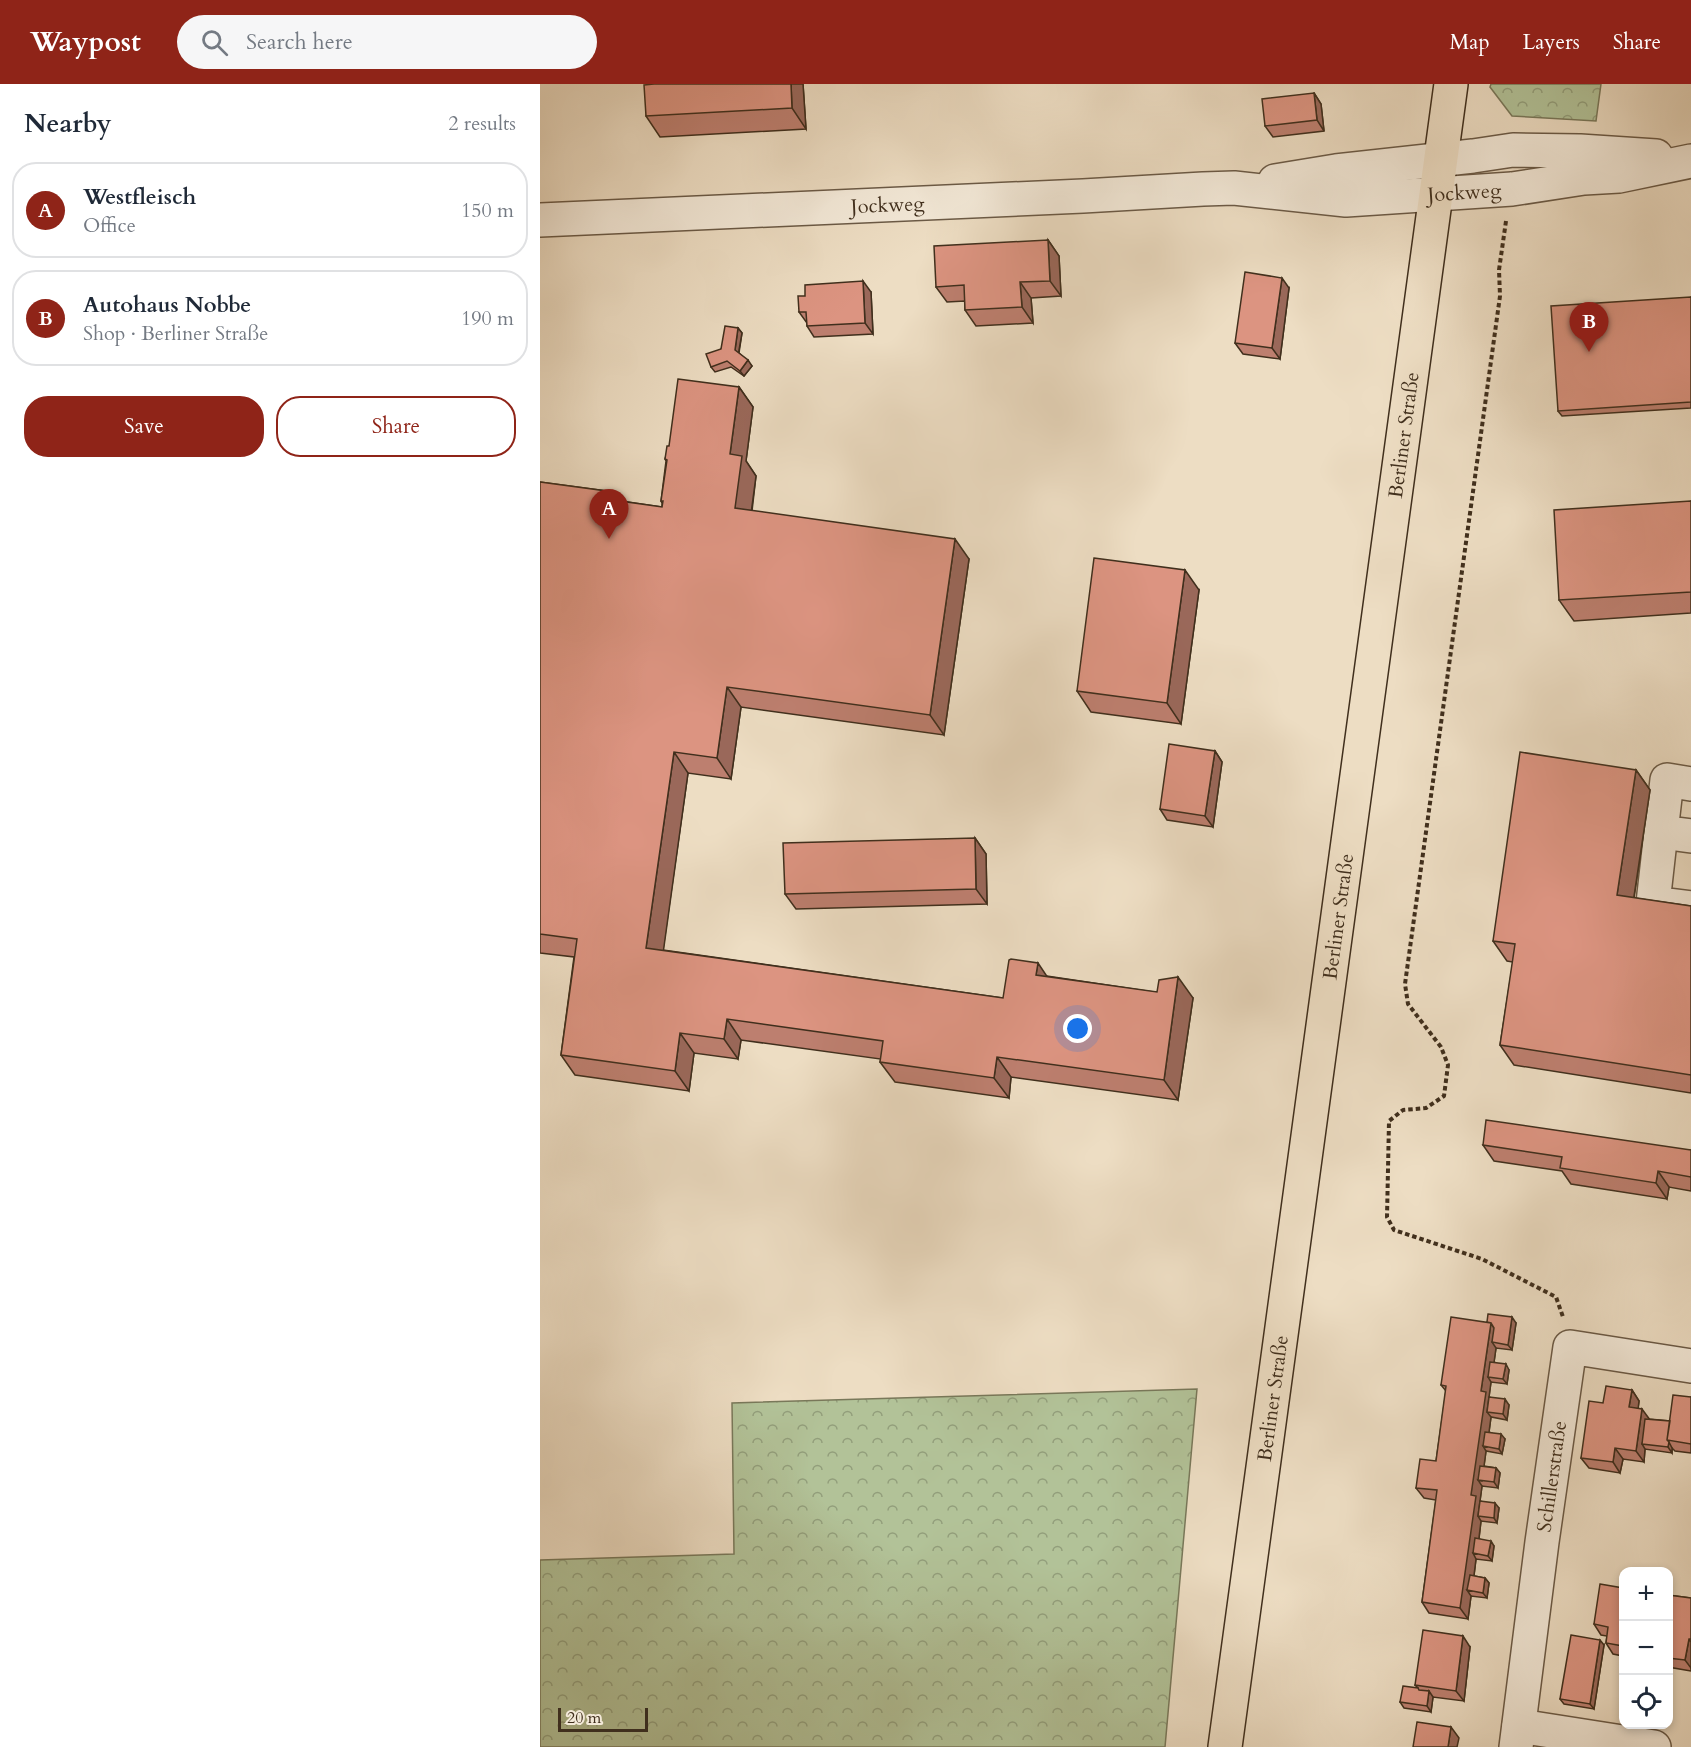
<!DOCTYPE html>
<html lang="en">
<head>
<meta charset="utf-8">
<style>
	:root { --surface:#fff; --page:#f6f6f7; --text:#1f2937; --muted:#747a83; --line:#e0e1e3; --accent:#8f2418 }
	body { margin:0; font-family:Cardo,serif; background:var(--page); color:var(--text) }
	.controls { position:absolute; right:18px; bottom:18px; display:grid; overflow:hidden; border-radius:12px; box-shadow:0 3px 9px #0003 }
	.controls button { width:54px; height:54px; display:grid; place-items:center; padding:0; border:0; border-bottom:2px solid var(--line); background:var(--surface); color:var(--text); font:30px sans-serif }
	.scale { position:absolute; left:18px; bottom:15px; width:90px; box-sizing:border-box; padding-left:6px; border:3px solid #402f1d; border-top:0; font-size:16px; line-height:21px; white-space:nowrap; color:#402f1d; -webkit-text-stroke:4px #f3e9d8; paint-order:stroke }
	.you { position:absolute; left:538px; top:945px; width:21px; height:21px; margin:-15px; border:4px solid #fff; border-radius:50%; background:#1a73e8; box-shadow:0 0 0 9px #1a73e833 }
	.badge { display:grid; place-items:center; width:39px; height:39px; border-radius:50%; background:var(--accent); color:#fff; font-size:20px; font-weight:700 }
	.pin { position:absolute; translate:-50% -50px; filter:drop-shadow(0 2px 3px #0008) }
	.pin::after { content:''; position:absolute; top:32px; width:21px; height:18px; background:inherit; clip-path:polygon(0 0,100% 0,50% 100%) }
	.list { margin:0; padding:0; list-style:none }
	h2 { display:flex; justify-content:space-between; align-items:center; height:78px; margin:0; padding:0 24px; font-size:26px }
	h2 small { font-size:20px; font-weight:400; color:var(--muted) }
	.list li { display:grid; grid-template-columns:39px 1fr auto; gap:18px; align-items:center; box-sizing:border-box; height:96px; margin:0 12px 12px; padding:0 12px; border:2px solid var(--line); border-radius:24px }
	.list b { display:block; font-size:22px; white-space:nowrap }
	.list p { margin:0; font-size:20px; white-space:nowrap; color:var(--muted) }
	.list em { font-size:20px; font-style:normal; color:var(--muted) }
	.actions { display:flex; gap:12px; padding:18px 24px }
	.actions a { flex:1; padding:14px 0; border:2px solid var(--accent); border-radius:24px; text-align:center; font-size:21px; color:var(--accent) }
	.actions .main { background:var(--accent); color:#fff }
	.icon { flex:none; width:33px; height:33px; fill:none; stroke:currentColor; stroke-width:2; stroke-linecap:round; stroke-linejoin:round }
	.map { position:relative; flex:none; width:1151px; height:1663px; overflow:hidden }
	header { display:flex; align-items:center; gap:36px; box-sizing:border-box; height:84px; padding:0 30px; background:var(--accent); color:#fff }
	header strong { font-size:28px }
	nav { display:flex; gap:33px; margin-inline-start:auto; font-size:21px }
	.search { width:420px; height:54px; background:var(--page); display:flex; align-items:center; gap:15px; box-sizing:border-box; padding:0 21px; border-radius:33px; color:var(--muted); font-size:22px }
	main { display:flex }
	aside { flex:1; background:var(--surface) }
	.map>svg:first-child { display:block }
	.forest { fill:url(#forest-crowns); stroke:#79785a; stroke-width:1.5 }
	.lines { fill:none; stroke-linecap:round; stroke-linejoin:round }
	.minor-casing { stroke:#6b5a46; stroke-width:36 }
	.major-casing { stroke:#402f1d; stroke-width:36 }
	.path { stroke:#402f1d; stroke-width:4; stroke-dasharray:4.5 3; stroke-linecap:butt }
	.minor { stroke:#f3e9d8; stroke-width:33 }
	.major { stroke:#edddc3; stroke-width:33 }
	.wall { fill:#bd7f6f; stroke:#402f1d; stroke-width:1.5 }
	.shaded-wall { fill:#9a685a; stroke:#402f1d; stroke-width:1.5 }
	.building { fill:#dc9481; stroke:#402f1d; stroke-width:1.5 }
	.labels { text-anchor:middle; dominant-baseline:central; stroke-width:5; stroke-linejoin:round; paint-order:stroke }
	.street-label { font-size:20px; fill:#402f1d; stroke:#f3e9d8 }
</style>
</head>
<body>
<header>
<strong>Waypost</strong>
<div class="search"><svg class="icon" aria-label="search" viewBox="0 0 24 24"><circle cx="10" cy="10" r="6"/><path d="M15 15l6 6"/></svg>Search here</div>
<nav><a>Map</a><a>Layers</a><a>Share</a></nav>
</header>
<main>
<aside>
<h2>Nearby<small>2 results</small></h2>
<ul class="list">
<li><span class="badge">A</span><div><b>Westfleisch</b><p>Office</p></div><em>150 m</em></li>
<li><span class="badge">B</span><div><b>Autohaus Nobbe</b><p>Shop · Berliner Straße</p></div><em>190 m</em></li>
</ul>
<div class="actions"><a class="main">Save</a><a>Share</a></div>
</aside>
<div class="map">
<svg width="1151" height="1663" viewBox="0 0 1151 1663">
	<defs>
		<pattern id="forest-crowns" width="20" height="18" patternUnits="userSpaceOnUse" patternTransform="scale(1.5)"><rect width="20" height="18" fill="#b2c298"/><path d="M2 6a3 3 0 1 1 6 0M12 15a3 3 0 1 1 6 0" fill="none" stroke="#929e7b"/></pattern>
	</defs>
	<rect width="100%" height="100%" fill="#edddc3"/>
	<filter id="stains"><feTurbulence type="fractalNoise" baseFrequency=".00333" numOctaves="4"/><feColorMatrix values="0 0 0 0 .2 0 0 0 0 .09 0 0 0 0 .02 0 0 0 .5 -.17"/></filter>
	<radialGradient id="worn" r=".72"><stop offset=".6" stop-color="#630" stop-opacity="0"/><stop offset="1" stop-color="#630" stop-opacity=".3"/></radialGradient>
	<!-- forest -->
	<path class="forest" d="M951 0H1061L1056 37 972 32 950 3Z
		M657 1305 625 1663H0V1476L194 1470 192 1319Z"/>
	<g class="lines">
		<!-- minor casing -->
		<g class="minor-casing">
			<g id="minor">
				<path d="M735 97 796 87 933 72 973 66 1040 67 1116 72"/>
				<path id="s1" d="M0 136 543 112 663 105 694 104 806 116 972 105 1044 94 1079 92 1151 77"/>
				<path d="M1151 700 1127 696 1121 748 1151 752"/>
				<path d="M1121 748 1113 819 1151 824"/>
				<path d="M979 1642 1114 1663"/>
				<path id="s2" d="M976 1663 1002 1458 1030 1263 1151 1282"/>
			</g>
		</g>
		<!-- major casing -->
		<g class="major-casing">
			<g id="major">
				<path id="s3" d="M685 1663 911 0"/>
			</g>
		</g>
		<!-- path -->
		<path class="path" d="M966 137 959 186 960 212 865 900 868 920 901 963 908 981 904 1012 886 1024 863 1026 849 1037 847 1133 854 1146 942 1175 1016 1213 1023 1233"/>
		<!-- minor -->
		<use href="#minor" class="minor"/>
		<!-- major -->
		<use href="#major" class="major"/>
	</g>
	<!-- wall -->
	<path class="wall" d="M114 0H263L266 45 120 53 106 32Z
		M774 9 781 20 784 47 733 53 725 42Z
		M508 156 519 172 521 212 491 214 493 239 436 242 425 226V217L407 218 396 203Z
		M749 204 740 275 703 270 695 259Z
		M331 208 333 250 274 253 267 242V239L259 228Z
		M1151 213V324L1022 332 1018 327Z
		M198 244 202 249 199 269 212 282 204 292 191 283 175 288 171 283 181 265Z
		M199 303 213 323 206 377 216 392 212 427 429 475 404 651 201 623 191 695 148 689 123 866 463 914 507 892 653 914 638 1016 471 993 469 1014 355 998 340 978 341 975 201 956 198 975 154 969 149 1007 35 991 21 971 34 873 0 869V398L74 408 81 417 122 423V419L121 417 126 377 125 375 129 362Z
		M1151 417V529L1034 537 1019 516Z
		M659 506 641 640 551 628 537 607Z
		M675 667 682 678 673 743 627 736 620 725Z
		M1096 686 1110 706 1094 814 1151 822V1009L974 981 960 961 973 878 967 877 953 857Z
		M435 754 446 770 447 820 256 825 245 810Z
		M943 1061 1151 1066V1107L1129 1103 1127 1115 1031 1100 1022 1087 954 1077Z
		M947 1238 976 1239 972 1266 956 1264 954 1278 969 1286 967 1300 951 1298 949 1313 969 1321 967 1336 951 1333 949 1348 965 1355 962 1370 946 1367 944 1382 956 1384 960 1389 958 1404 942 1402 940 1417 959 1424 957 1439 941 1437 939 1455 954 1462 952 1477 936 1475 934 1492 945 1494 949 1499 947 1514 931 1512 928 1535 889 1529 882 1518 896 1416 884 1414 876 1404 896 1377 906 1307 901 1301Z
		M1092 1306 1099 1317 1098 1325 1109 1335 1130 1337 1151 1313V1369L1135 1367 1132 1364V1369L1105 1365 1104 1378 1083 1375 1080 1389 1049 1384 1041 1374 1063 1319Z
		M1083 1504V1572L1073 1570 1066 1559 1067 1552 1061 1551 1054 1540Z
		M1128 1511 1151 1514V1587L1128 1583Z
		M1064 1561 1054 1625 1024 1620 1020 1615Z
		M930 1563 924 1617 893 1613 891 1628 864 1624 860 1618 878 1604 875 1601Z"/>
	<!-- shaded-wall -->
	<path class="shaded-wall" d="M251 0H263L266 45 252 24Z
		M774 9 781 20 784 47 777 36Z
		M508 156 519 172 521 212 510 197Z
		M742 194 749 204 740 275 732 264Z
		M323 197 331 208 333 250 325 239Z
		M480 198 491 214 493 239 482 223Z
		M198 244 202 249 198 272 195 266Z
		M208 276 212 282 204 292 200 287Z
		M199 303 213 323 206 377 216 392 209 445 195 424 190 370Z
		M74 408 89 429 73 416Z
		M415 455 429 475 404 651 390 631Z
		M645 486 659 506 641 640 627 619Z
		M187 603 201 623 191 695 177 674Z
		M675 667 682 678 673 743 665 732Z
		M134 668 148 689 121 884 106 864Z
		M1096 686 1110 706 1091 832 1077 811Z
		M435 754 446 770 447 820 436 805Z
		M498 879 512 900 496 891Z
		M638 893 653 914 638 1016 624 996Z
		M187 935 201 956 198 975 184 955Z
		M140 949 154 969 149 1007 135 987Z
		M457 973 471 993 469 1014 454 994Z
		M1118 1087 1129 1103 1127 1115 1116 1099Z
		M972 1233 976 1239 972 1266 968 1261Z
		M951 1239 958 1250 952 1258 956 1264 952 1293H948L951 1298 947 1328 951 1333 947 1363 943 1362 946 1367 942 1397 938 1396 942 1402 938 1432 941 1437 937 1470 933 1469 936 1475 932 1507 927 1506 931 1512 928 1535 920 1524 941 1307Z
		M966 1280 969 1286 967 1300 963 1295Z
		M1092 1306 1099 1317 1097 1334 1089 1323Z
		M965 1315 969 1321 967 1336 963 1330Z
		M1102 1325 1110 1336 1102 1360 1105 1365 1104 1378 1096 1367Z
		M961 1350 965 1355 962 1370 959 1365Z
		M1129 1358 1132 1364V1369L1128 1363Z
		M1075 1364 1083 1375 1080 1389 1073 1378Z
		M956 1384 960 1389 958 1404 954 1398Z
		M955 1419 959 1424 957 1439 954 1434Z
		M951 1457 954 1462 952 1477 948 1472Z
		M945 1494 949 1499 947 1514 943 1509Z
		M923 1552 930 1563 924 1617 916 1607Z
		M1149 1555 1151 1558V1584L1145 1576Z
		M1060 1556 1064 1561 1054 1625 1050 1620Z
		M889 1607 893 1613 891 1628 887 1622Z
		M911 1643 919 1654 917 1663H908Z"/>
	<!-- building -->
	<path class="building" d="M114 0H251L252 24 106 32 104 1Z
		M774 9 777 36 725 42 722 15Z
		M508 156 510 197 480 198 482 223 425 226 424 201 396 203 394 162Z
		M705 188 742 194 732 264 695 259Z
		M323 197 325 239 267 242 266 228H259L258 212H265V201Z
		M1151 213V318L1018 327 1011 222Z
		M185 242 198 244 195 266 208 276 200 287 187 277 171 283 166 270 181 265Z
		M138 295 199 303 190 370 202 372 195 424 415 455 390 631 187 603 177 674 134 668 106 864 463 914 469 876 471 875 498 879 496 891 617 908 619 896 638 893 624 996 457 973 454 994 340 978 343 957 187 935 184 955 140 949 135 987 21 971 37 855 0 850V398L74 408 73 416 122 423 123 417H121L127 376 125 375 127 362H129Z
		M1151 417V508L1019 516 1014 426Z
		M554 474 645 486 627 619 537 607Z
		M629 660 675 667 665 732 620 725Z
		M980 668 1096 686 1077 811 1151 822V991L960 961 975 860 953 857Z
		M435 754 436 805 245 810 243 759Z
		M946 1036 1151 1066V1093L1118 1087 1116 1099 1020 1084 1022 1073 943 1061Z
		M948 1230 972 1233 968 1261 952 1258 954 1244 951 1239 947 1238Z
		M911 1233 951 1239 941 1307 946 1308 931 1411 936 1412 920 1524 882 1518 897 1406 876 1404 880 1375 896 1377 906 1302 901 1301Z
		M950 1278 966 1280 963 1295 948 1293Z
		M1066 1302 1092 1306 1089 1323 1102 1325 1096 1367 1075 1364 1073 1378 1041 1374 1049 1317 1063 1319Z
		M1133 1311 1151 1313V1360L1127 1356Z
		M949 1313 965 1315 963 1330 947 1328Z
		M1105 1335 1130 1337 1127 1356 1129 1358 1128 1363 1102 1360Z
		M945 1348 961 1350 959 1365 943 1362Z
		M940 1382 956 1384 954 1398 938 1396Z
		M940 1417 955 1419 954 1434 938 1432Z
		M935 1454 951 1457 948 1472 933 1469Z
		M930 1491 945 1494 943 1509 927 1506Z
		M1060 1500 1083 1504V1562L1066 1559 1068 1543 1054 1540Z
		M1128 1511 1151 1514V1555H1149L1145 1576 1128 1574Z
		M883 1546 923 1552 916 1607 875 1601Z
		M1031 1551 1060 1556 1050 1620 1020 1615Z
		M863 1602 878 1604 879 1606 889 1607 887 1622 860 1618Z
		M877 1638 911 1643 908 1663H873Z"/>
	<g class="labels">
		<!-- street labels -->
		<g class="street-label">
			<text stroke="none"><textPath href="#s1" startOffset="926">Jockweg</textPath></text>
			<text stroke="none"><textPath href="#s1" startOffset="348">Jockweg</textPath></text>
			<text stroke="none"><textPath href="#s3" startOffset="1324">Berliner Straße</textPath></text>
			<text stroke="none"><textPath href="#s3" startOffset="838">Berliner Straße</textPath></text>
			<text stroke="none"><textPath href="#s3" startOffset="352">Berliner Straße</textPath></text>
			<text stroke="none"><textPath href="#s2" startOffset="273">Schillerstraße</textPath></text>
		</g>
	</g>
	<rect width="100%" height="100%" filter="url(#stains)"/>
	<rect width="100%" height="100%" fill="url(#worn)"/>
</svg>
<div class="controls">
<button>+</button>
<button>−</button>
<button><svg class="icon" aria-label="locate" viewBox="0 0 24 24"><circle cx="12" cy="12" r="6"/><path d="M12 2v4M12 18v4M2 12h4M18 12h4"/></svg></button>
</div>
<div class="scale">20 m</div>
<div class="you"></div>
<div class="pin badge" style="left:69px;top:455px">A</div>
<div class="pin badge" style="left:1049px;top:268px">B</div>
</div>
</main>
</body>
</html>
